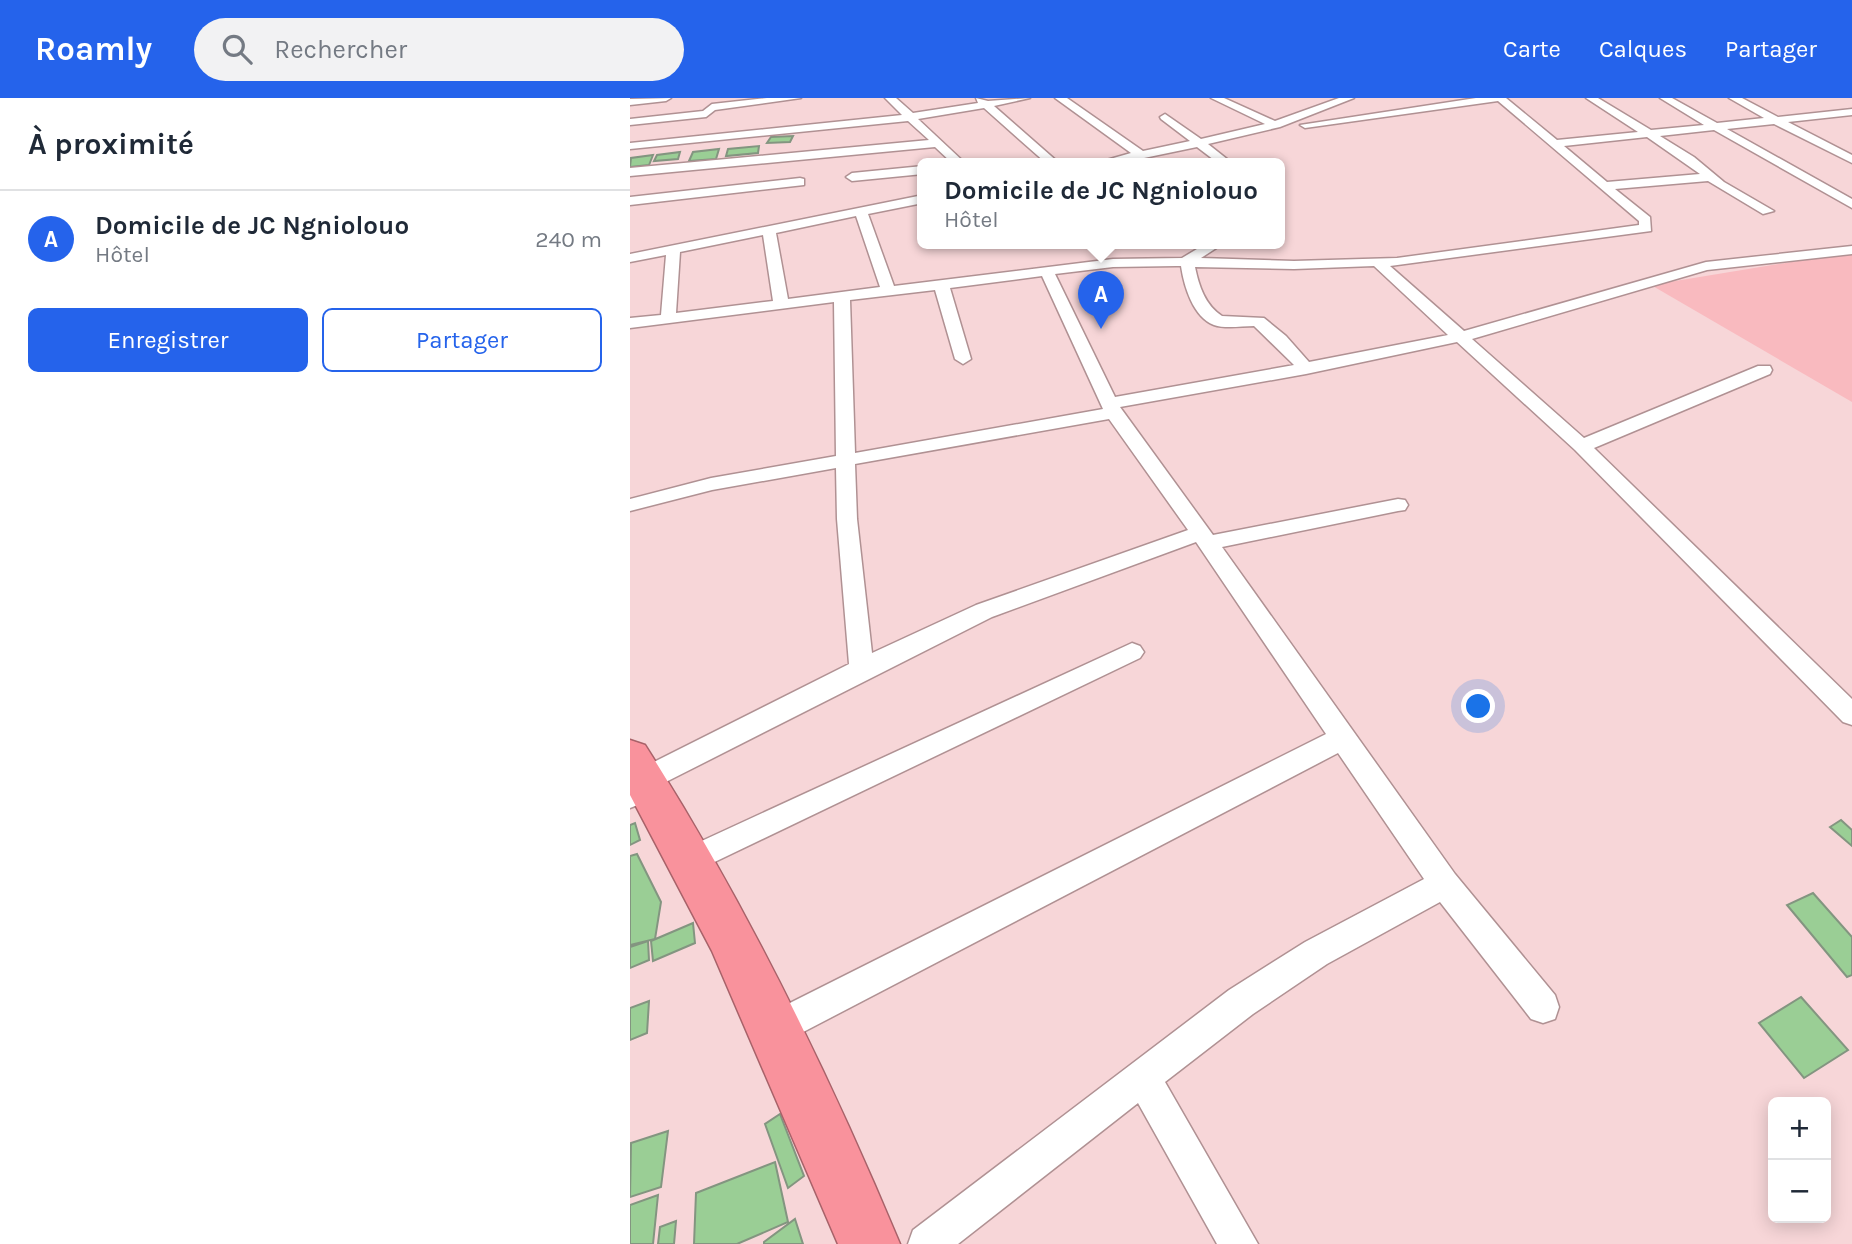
<!DOCTYPE html>
<html lang="fr">
<head>
<meta charset="utf-8">
<style>
	:root { --surface:#fff; --page:#f2f2f3; --text:#1f2937; --muted:#747a83; --line:#e0e1e3; --accent:#2563eb }
	body { margin:0; font-family:Karla,sans-serif; background:var(--page); color:var(--text) }
	.controls { position:absolute; right:21px; bottom:21px; display:grid; overflow:hidden; border-radius:10px; box-shadow:0 4px 18px #0003 }
	.controls button { width:63px; height:63px; display:grid; place-items:center; padding:0; border:0; border-bottom:2px solid var(--line); background:var(--surface); color:var(--text); font:35px sans-serif }
	.you { position:absolute; left:849px; top:609px; width:24px; height:24px; margin:-18px; border:5px solid #fff; border-radius:50%; background:#1a73e8; box-shadow:0 0 0 10px #1a73e833 }
	.badge { display:grid; place-items:center; width:46px; height:46px; border-radius:50%; background:var(--accent); color:#fff; font-size:23px; font-weight:700 }
	.pin { position:absolute; translate:-50% -58px; filter:drop-shadow(0 2px 4px #0008) }
	.pin::after { content:''; position:absolute; top:37px; width:24px; height:21px; background:inherit; clip-path:polygon(0 0,100% 0,50% 100%) }
	.popup { position:absolute; left:287px; top:60px; width:368px; height:91px; box-sizing:border-box; display:grid; place-content:center; border-radius:10px; background:var(--surface); filter:drop-shadow(0 2px 5px #0005); font-size:23px; white-space:nowrap; color:var(--muted) }
	.popup b { font-size:26px; color:var(--text) }
	.popup::after { content:''; position:absolute; left:50%; top:100%; margin-left:-14px; border:14px solid transparent; border-top-color:var(--surface) }
	.list { margin:0; padding:0; list-style:none }
	h2 { display:flex; justify-content:space-between; align-items:center; height:91px; margin:0; padding:0 28px; font-size:30px }
	h2 small { font-size:23px; font-weight:400; color:var(--muted) }
	.list li { display:grid; grid-template-columns:46px 1fr auto; gap:21px; align-items:center; box-sizing:border-box; height:98px; padding:0 28px; border-top:2px solid var(--line) }
	.list b { display:block; font-size:26px; white-space:nowrap }
	.list p { margin:0; font-size:23px; white-space:nowrap; color:var(--muted) }
	.list em { font-size:23px; font-style:normal; color:var(--muted) }
	.actions { display:flex; gap:14px; padding:21px 28px }
	.actions a { flex:1; padding:16px 0; border:2px solid var(--accent); border-radius:10px; text-align:center; font-size:24px; color:var(--accent) }
	.actions .main { background:var(--accent); color:#fff }
	.icon { flex:none; width:38px; height:38px; fill:none; stroke:currentColor; stroke-width:2; stroke-linecap:round; stroke-linejoin:round }
	.map { position:relative; flex:none; width:1222px; height:1146px; overflow:hidden }
	header { display:flex; align-items:center; gap:42px; box-sizing:border-box; height:98px; padding:0 35px; background:var(--accent); color:#fff }
	header strong { font-size:33px }
	nav { display:flex; gap:38px; margin-inline-start:auto; font-size:24px }
	.search { width:490px; height:63px; background:var(--page); display:flex; align-items:center; gap:18px; box-sizing:border-box; padding:0 24px; border-radius:38px; color:var(--muted); font-size:26px }
	main { display:flex }
	aside { flex:1; background:var(--surface) }
	.map>svg:first-child { display:block }
	.green { fill:#f9babf }
	.building { fill:#9ace95; stroke:#839580; stroke-width:2 }
	.lines { fill:none; stroke-linecap:round; stroke-linejoin:round }
	.street-casing { stroke:#b09193; stroke-width:3 }
	.highway-casing { stroke:#a86269; stroke-width:3 }
	.street { fill:#fff; fill-rule:evenodd }
	.highway { fill:#f9929c; fill-rule:evenodd }
</style>
</head>
<body>
<header>
<strong>Roamly</strong>
<div class="search"><svg class="icon" aria-label="search" viewBox="0 0 24 24"><circle cx="10" cy="10" r="6"/><path d="M15 15l6 6"/></svg>Rechercher</div>
<nav><a>Carte</a><a>Calques</a><a>Partager</a></nav>
</header>
<main>
<aside>
<h2>À proximité<small></small></h2>
<ul class="list">
<li><span class="badge">A</span><div><b>Domicile de JC Ngniolouo</b><p>Hôtel</p></div><em>240 m</em></li>
</ul>
<div class="actions"><a class="main">Enregistrer</a><a>Partager</a></div>
</aside>
<div class="map">
<svg width="1222" height="1146" viewBox="0 0 1222 1146">
	<rect width="100%" height="100%" fill="#f7d6d8"/>
	<!-- green -->
	<path class="green" d="M1222 154V304L1021 187Z"/>
	<!-- building -->
	<path class="building" d="M163 38 160 44 137 45 141 39Z
		M129 48 128 55 96 58 98 51Z
		M89 51 86 61 59 63 63 54Z
		M50 54 48 61 24 63 27 57Z
		M23 57 19 67 0 69 1 60Z
		M1211 722 1222 732V748L1200 729Z
		M5 725 10 742 0 747V727Z
		M7 756 31 804 25 841 0 847V758Z
		M1183 795 1222 839V877L1217 879 1157 807Z
		M63 825 65 845 23 863 21 843Z
		M18 843 19 862 0 870V849Z
		M1171 899 1218 952 1174 980 1129 925Z
		M19 903 17 935 0 942V910Z
		M150 1016 174 1078 158 1090 135 1026Z
		M38 1033 31 1089 0 1099 1 1045Z
		M145 1064 158 1124 107 1146H64L66 1095Z
		M28 1097 23 1146H0V1107Z
		M165 1121 173 1146H134V1144Z
		M46 1123 44 1146H28L30 1129Z"/>
	<g class="lines">
		<!-- street casing -->
		<g class="street-casing">
			<path id="street" d="M41 0 36 3 0 7V1Z
				M137 0H171L85 12 76 19 0 27V21L73 13 82 6Z
				M255 0H266L283 15 348 5 346 0 358 3 400 0 364 8 429 65H416L354 10 288 21 335 65H322L305 49 0 78V70L299 42 278 23 0 51V45L272 17Z
				M425 0H437L513 53 560 43 531 21 530 19 535 16 571 41 635 26 581 0H594L645 23 709 0H724L650 29 578 46 602 65H588L567 49 490 65H466L501 55Z
				M846 0H876L927 42 1008 34 956 0H968L1021 32 1074 27 1030 0H1042L1087 25 1134 20 1099 0H1112L1148 19 1222 11V17L1158 24 1222 57V65L1144 26 1097 31 1222 101V110L1084 32 1030 38 1064 59 1094 84 1144 113 1133 116 1078 83 985 91 1020 119 1021 133 760 168 834 233 1076 164 1222 148V156L1077 172 842 241 954 340 1128 268H1140L1142 272 1140 276 964 350 1222 601V627L1213 624 945 352 827 244 676 276 490 309 583 437 768 401 775 402 778 407 775 412 768 413 592 449 825 776 925 897 929 909 925 921 913 925 901 921 810 804 697 866 623 916 535 984 628 1146H587L508 1005 328 1146H278L283 1132 599 892 675 844 794 781 708 655 156 943 144 948 132 943 127 931 132 919 696 636 566 444 362 519 24 690 10 706 0 710V679L4 674 219 566 207 421 206 370 82 392 0 413V401L81 380 206 358 204 204 0 230V220L31 217 36 157 0 164V156L293 97V105L238 116 264 188 483 161 552 160 577 145H594L571 160 664 163 767 160 1009 127V123L868 3 675 30 670 27ZM1017 39 1070 76 977 84 934 48ZM226 118 250 189 158 201 146 135ZM133 137 143 203 46 215 50 154ZM546 168H551C554 188 563 219 584 227 595 231 612 228 624 228L664 267 485 299 425 176 483 169ZM744 168 818 237 679 264 656 238 634 220 592 218C575 207 569 188 565 169L664 171ZM412 178 473 311 225 355 220 202 305 192 325 261 333 266 341 261 320 190ZM479 321 558 432 346 507 242 555 227 421 225 366Z
				M293 68V76L222 83 216 79 222 75Z
				M170 80 174 81V87L0 107V99Z
				M502 545 510 548 514 554 510 560 70 771 60 775 50 771 45 762 50 753Z"/>
		</g>
		<!-- highway casing -->
		<g class="highway-casing">
			<path id="highway" d="M0 642 15 647C115 804 198 974 270 1146H208L82 853 0 697Z"/>
		</g>
		<!-- street -->
		<use href="#street" class="street"/>
		<!-- highway -->
		<use href="#highway" class="highway"/>
	</g>
</svg>
<div class="controls">
<button>+</button>
<button>−</button>
</div>
<div class="you"></div>
<div class="pin badge" style="left:471px;top:231px">A</div>
<div class="popup"><b>Domicile de JC Ngniolouo</b>Hôtel</div>
</div>
</main>
</body>
</html>
